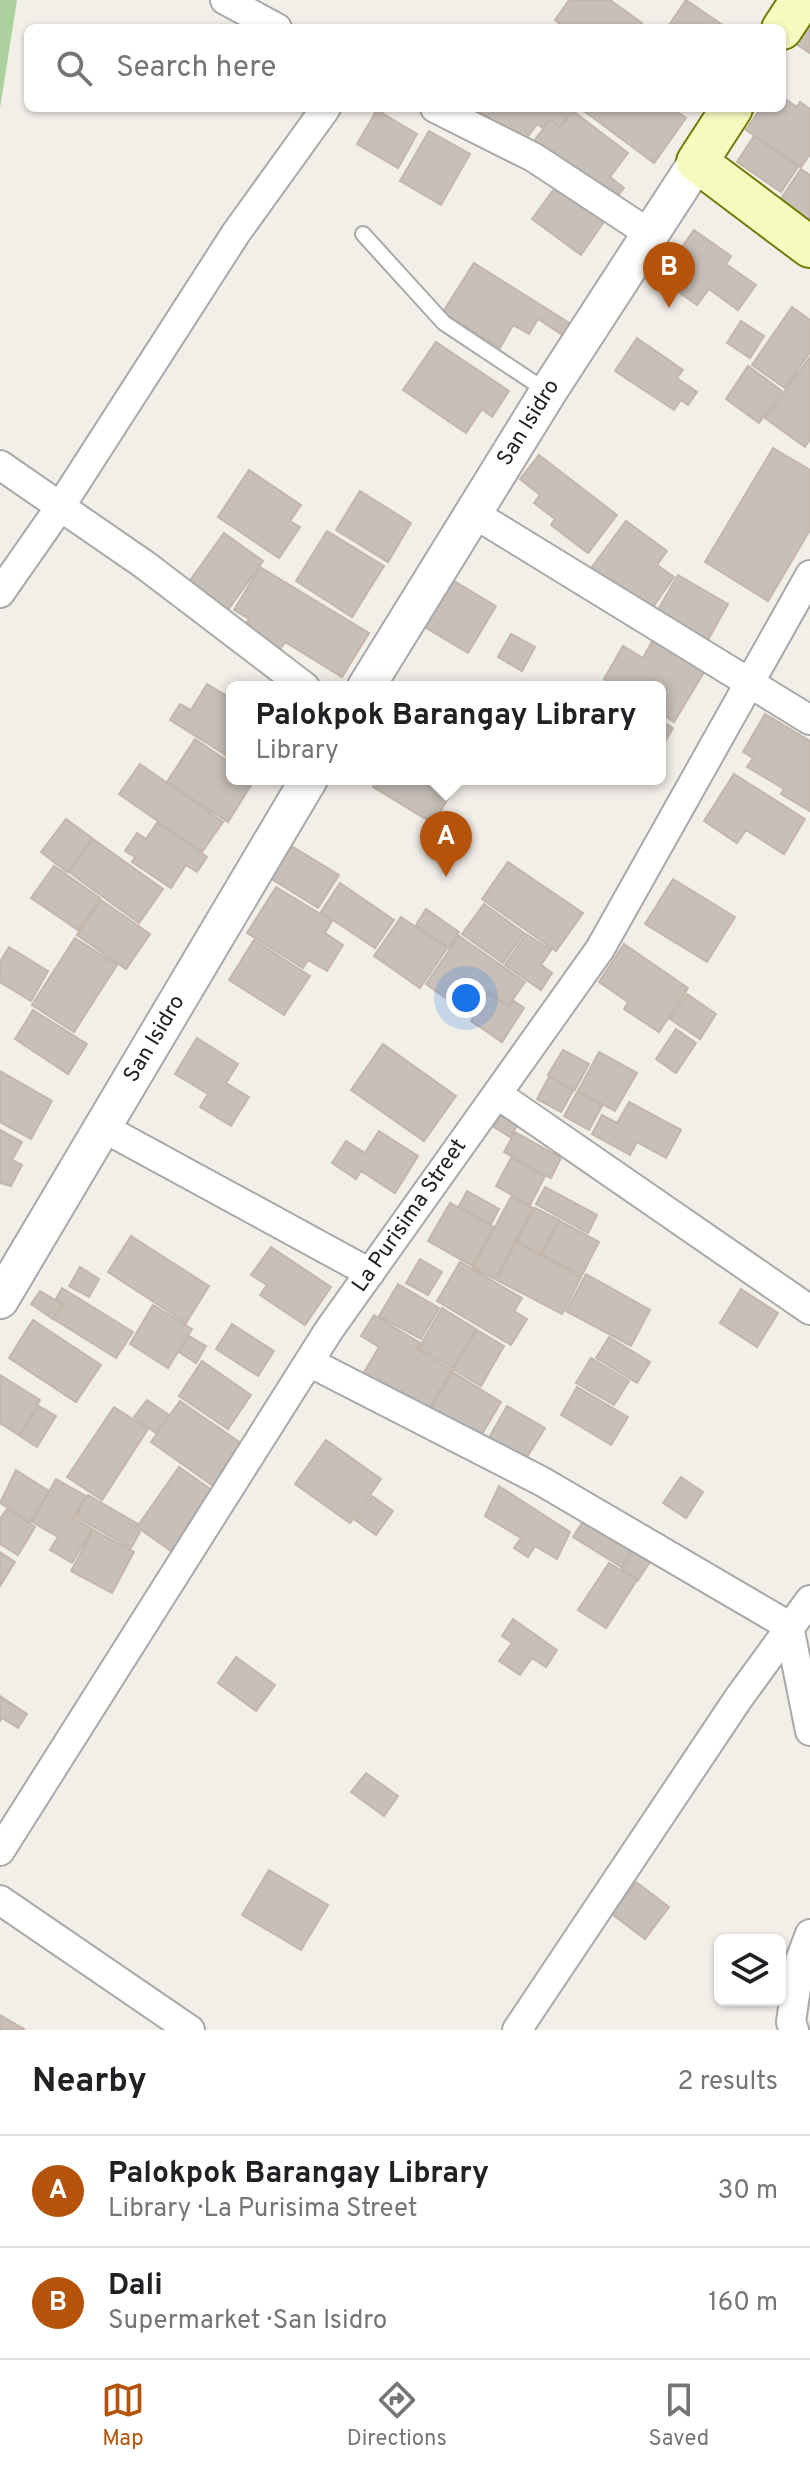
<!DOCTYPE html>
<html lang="en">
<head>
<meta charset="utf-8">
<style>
	:root { --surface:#fff; --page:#f6f6f6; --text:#202124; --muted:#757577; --line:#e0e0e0; --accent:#b45309 }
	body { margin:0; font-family:Overpass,sans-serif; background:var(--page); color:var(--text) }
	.controls { position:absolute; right:24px; bottom:24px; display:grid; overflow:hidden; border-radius:12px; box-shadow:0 2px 6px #0004 }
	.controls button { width:72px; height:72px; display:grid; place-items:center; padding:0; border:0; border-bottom:2px solid var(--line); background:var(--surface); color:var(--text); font:40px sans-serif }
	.you { position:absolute; left:466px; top:998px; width:28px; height:28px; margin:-20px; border:6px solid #fff; border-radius:50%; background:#1a73e8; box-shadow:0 0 0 12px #1a73e833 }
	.badge { display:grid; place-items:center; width:52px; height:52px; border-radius:50%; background:var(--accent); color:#fff; font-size:26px; font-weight:700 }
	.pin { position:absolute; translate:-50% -66px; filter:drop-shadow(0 2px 4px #0008) }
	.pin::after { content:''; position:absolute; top:42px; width:28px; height:24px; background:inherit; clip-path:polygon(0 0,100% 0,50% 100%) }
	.popup { position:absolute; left:226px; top:681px; width:440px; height:104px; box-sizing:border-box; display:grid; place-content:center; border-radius:12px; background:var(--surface); filter:drop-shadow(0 2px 6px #0005); font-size:26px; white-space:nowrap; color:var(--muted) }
	.popup b { font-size:30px; color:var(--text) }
	.popup::after { content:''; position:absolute; left:50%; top:100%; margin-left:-16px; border:16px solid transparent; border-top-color:var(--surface) }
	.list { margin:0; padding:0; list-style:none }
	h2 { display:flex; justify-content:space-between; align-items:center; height:104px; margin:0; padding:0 32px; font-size:34px }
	h2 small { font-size:26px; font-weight:400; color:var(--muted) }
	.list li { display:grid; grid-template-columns:52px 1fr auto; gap:24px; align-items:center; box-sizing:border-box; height:112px; padding:0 32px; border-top:2px solid var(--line) }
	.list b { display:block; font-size:30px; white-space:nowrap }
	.list p { margin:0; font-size:26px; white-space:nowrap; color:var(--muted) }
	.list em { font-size:26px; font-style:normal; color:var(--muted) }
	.icon { flex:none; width:44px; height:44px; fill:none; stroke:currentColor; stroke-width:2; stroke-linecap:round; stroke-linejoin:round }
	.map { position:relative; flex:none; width:810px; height:2030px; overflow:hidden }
	.search { position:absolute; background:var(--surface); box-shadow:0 2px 6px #0004; left:24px; right:24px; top:24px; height:88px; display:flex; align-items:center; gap:20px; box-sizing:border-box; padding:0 28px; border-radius:12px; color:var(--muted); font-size:30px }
	.sheet { height:328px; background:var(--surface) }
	nav { display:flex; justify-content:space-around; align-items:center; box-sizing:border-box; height:112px; border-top:2px solid var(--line); background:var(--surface); font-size:22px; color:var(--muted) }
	nav a { display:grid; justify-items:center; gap:4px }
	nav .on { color:var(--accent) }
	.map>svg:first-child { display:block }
	.forest { fill:#add19e }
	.building { fill:#c7bfb8; stroke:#c4b6ab; stroke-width:2 }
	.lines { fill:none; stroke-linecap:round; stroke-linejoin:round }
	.service-casing { stroke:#a9a9a9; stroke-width:18 }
	.minor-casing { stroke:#a9a9a9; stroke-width:32 }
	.tertiary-casing { stroke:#a9a9a9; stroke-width:40 }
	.secondary-casing { stroke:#707d05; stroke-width:44 }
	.service { stroke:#fff; stroke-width:14 }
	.minor { stroke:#fff; stroke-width:28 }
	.tertiary { stroke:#fff; stroke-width:36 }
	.secondary { stroke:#f7fabf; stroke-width:40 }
	.labels { text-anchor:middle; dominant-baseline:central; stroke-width:6; stroke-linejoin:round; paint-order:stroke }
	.street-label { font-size:22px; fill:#222; stroke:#fff }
</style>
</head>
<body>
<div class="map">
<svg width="810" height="2030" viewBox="0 0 810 2030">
	<rect width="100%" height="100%" fill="#f2efe9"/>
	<!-- forest -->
	<path class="forest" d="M0 0H17L0 108Z"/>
	<!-- building -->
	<path class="building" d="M569 0H610L642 23 638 28H565L555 20Z
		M686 0 727 28H667Z
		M810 2V53L782 35Z
		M782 97 797 107 800 102 810 109V154L801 167 746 130 761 108H782Z
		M475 108H572L559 127 549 119 543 128 537 124 524 142Z
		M580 108H672L686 118 654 163Z
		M377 110 417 134 398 168 357 144Z
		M573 111 628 153 610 177 624 188 613 202 533 142 550 120 560 128Z
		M429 131 470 154 441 205 400 181Z
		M754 136 798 167 781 192 737 162Z
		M801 169 810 175V230L776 206Z
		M560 181 608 216 581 255 532 219Z
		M694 230 731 256 726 264 756 285 738 310 709 289 697 305 673 288 677 281 664 272Z
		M474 263 571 324 564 336 538 319 529 334 513 325 500 348 443 312Z
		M792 307 810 320V352L785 388 752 365Z
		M741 321 764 336 750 358 727 343Z
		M637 338 683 370 677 378 697 392 688 405 681 400 674 410 615 371Z
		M436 342 509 391 492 417 482 409 466 433 403 390Z
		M810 357V439L805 447 765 418Z
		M748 366 782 391 759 423 726 399Z
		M773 448 810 470V530L768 601 705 562Z
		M539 455 617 515 588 553 551 525 555 519 534 503 540 495 520 479Z
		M249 470 301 505 290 521 300 527 279 558 218 517Z
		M360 491 411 523 388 562 336 530Z
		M626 521 667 551 657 565 674 577 648 614 589 571Z
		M327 531 384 566 352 617 296 581Z
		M224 533 263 561 223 617 184 589Z
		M260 567 369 633 342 677 285 642 279 651 242 629 249 619 234 610Z
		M678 575 728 604 703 649 652 620Z
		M449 578 496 606 468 653 421 625Z
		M511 634 535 647 522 671 498 657Z
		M654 638 706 669 674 722 660 713V687H617L604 679 623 646 643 658Z
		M207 684 232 699 229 757 170 720 180 704 191 710Z
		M765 714 810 741V811L781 794 784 789 747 767 753 758 743 752Z
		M660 720 673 728 660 750Z
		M195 739 232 764V779H255L228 822 167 782Z
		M140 764 223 822 202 852 119 794Z
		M734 774 805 819 784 854 746 830 737 843 704 821Z
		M378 779H460L440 812 453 820 443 837 424 826 427 820 373 787Z
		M66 819 92 838 67 872 41 852Z
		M157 823 207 857 197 872 186 865 171 888 132 862 135 857 125 851 137 833 146 839Z
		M93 839 163 889 139 923 69 872Z
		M290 845 339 875 318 908 270 878Z
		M508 862 583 913 556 951 482 899Z
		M54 866 100 898 78 930 31 898Z
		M673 879 735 917 707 962 645 924Z
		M340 883 394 920 375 948 321 912Z
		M276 887 332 921 325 933 343 945 327 971 308 960 303 968 247 933Z
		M101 900 150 934 126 969 77 935Z
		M484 904 524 933 503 963 462 934Z
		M426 909 459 932 449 948 416 925Z
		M401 917 447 948 420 988 374 956Z
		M526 934 551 950 541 965 552 973 541 990 505 965Z
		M459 936 525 982 508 1006 489 992 472 1017 426 984Z
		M75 938 117 965 74 1032 32 1005Z
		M254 940 310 976 284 1015 229 980Z
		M624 944 688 988 659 1032 624 1009 628 1002 599 982Z
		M9 947 48 971 31 1001 0 982V962Z
		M489 994 509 1007 514 1001 524 1008 502 1042 471 1021Z
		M687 994 716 1014 700 1039 670 1019Z
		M33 1010 87 1044 68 1074 15 1039Z
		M676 1029 696 1043 676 1073 656 1059Z
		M197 1038 238 1064 226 1083 249 1097 231 1126 200 1107 208 1094 175 1074Z
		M383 1044 456 1096 424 1141 351 1090Z
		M563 1050 589 1064 575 1090 548 1075Z
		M599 1052 637 1073 615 1111 578 1091Z
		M0 1071 52 1101 31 1139 0 1122Z
		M549 1077 573 1091 561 1112 537 1099Z
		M577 1092 602 1106 589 1130 564 1116Z
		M629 1102 681 1130 666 1158 637 1142 630 1155 592 1134 602 1115 617 1123Z
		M507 1106 523 1116 510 1137 494 1127Z
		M0 1130 22 1142 12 1160 22 1165 11 1186 0 1183Z
		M379 1131 418 1156 395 1193 361 1171 356 1179 332 1163 346 1141 365 1153Z
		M515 1132 561 1158 551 1178 504 1152Z
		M511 1158 545 1176 530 1205 496 1186Z
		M545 1187 597 1215 588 1233 536 1204Z
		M467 1191 499 1209 491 1224 459 1206Z
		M511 1197 533 1208 495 1279 473 1268Z
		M450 1203 494 1227 472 1266 428 1241Z
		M535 1208 559 1220 540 1254 517 1241Z
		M560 1221 599 1242 582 1275 542 1254Z
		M131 1236 209 1286 186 1323 108 1272Z
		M516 1242 581 1277 562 1314 497 1280Z
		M271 1247 331 1287 305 1325 260 1295 267 1285 251 1275Z
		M420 1259 442 1272 428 1295 406 1283Z
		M460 1262 522 1298 514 1311 527 1319 511 1345 437 1301Z
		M80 1267 99 1279 89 1297 69 1286Z
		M586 1274 650 1310 631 1346 566 1311Z
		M398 1284 439 1308 421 1339 379 1316Z
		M62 1288 133 1332 116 1358 55 1320 64 1305 56 1299Z
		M741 1289 778 1313 757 1347 720 1323Z
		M40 1291 62 1304 53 1319 31 1304Z
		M153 1305 192 1329 168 1368 130 1344Z
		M442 1308 476 1329 453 1368 419 1348Z
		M374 1315 420 1343 417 1349 452 1370 426 1413 363 1374 379 1347 361 1336Z
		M33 1320 101 1365 76 1402 9 1358Z
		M232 1324 274 1351 258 1376 216 1349Z
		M477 1330 504 1346 481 1386 453 1369Z
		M189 1336 206 1346 196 1363 179 1352Z
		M609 1337 650 1362 637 1383 596 1358Z
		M591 1358 629 1381 614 1405 576 1383Z
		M202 1361 251 1395 228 1429 179 1396Z
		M453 1372 501 1402 478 1441 429 1412Z
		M0 1375 40 1400 19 1435 0 1423Z
		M577 1387 628 1417 611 1445 561 1415Z
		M147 1400 169 1415 156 1433 134 1417Z
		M180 1401 248 1448 219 1490 151 1442Z
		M39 1406 56 1416 37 1447 20 1436Z
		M507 1406 545 1428 522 1465 486 1443Z
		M114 1407 148 1429 102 1500 67 1477Z
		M326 1440 381 1479 350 1523 295 1484Z
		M179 1467 213 1491 171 1551 137 1527Z
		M16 1470 49 1491 30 1522 0 1503Z
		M681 1477 703 1492 686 1518 663 1503Z
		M56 1479 86 1496 73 1518 92 1529 72 1563 50 1550 58 1537 32 1522Z
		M499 1486 570 1532 557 1559 535 1546 528 1557 514 1548 521 1538 485 1516Z
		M88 1495 138 1524 135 1528 140 1532 131 1548 76 1517Z
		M372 1496 393 1511 376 1535 355 1520Z
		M7 1509 35 1527 18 1555 0 1544V1519Z
		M589 1512 637 1542 621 1567 573 1537Z
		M93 1530 134 1552 112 1593 71 1571Z
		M638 1545 654 1556 638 1580 622 1569Z
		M0 1552 15 1562 0 1586Z
		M609 1563 637 1580 606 1628 578 1610Z
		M513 1619 557 1650 546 1667 532 1658 520 1675 499 1661 512 1643 502 1636Z
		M236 1657 275 1685 256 1711 218 1683Z
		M0 1696 27 1714 18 1728 2 1718 0 1721Z
		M366 1773 398 1796 384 1816 351 1792Z
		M269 1870 328 1905 301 1950 242 1915Z
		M636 1882 669 1907 645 1939 612 1914Z
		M0 2015 24 2029 23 2030H0Z"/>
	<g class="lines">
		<!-- service casing -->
		<g class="service-casing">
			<path id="service" d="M363 234 444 323 548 392"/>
		</g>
		<!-- minor casing -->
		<g class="minor-casing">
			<path id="minor" d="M225 0 277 28
				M435 108 533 157 650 234
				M0 465 145 565 305 687
				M473 513 810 720
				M0 593 60 507 236 233 326 108
				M497 1094 810 1310
				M102 1127 370 1273
				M309 1362 543 1482 789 1626 810 1731
				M0 1851 329 1330 600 949 810 575
				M0 1900 190 2030
				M517 2030 738 1699 810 1600
				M794 2030 791 2022 800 1960 810 1934"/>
		</g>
		<!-- tertiary casing -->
		<g class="tertiary-casing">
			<path id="tertiary" d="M366 687 548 392 697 162
				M0 1300 309 779"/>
		</g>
		<!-- secondary casing -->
		<g class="secondary-casing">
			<path id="secondary" d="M782 29 801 0
				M732 108 697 162 810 247"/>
		</g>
		<!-- service -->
		<use href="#service" class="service"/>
		<!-- minor -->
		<use href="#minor" class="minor"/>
		<!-- tertiary -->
		<use href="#tertiary" class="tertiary"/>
		<!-- secondary -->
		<use href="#secondary" class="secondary"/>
	</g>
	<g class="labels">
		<!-- street labels -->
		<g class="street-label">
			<text transform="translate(529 423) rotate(-58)">San Isidro</text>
			<text transform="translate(155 1039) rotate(-59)">San Isidro</text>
			<text transform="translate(410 1216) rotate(-55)">La Purisima Street</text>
		</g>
	</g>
</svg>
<div class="controls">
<button><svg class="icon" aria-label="layers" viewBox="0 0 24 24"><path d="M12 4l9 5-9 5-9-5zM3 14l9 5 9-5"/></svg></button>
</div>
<div class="you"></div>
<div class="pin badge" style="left:446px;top:877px">A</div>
<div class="popup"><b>Palokpok Barangay Library</b>Library</div>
<div class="pin badge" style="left:669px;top:308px">B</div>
<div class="search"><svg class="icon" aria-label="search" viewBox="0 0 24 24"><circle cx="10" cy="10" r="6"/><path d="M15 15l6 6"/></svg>Search here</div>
</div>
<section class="sheet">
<h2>Nearby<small>2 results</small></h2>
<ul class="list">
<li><span class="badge">A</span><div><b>Palokpok Barangay Library</b><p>Library · La Purisima Street</p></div><em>30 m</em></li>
<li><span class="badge">B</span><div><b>Dali</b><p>Supermarket · San Isidro</p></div><em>160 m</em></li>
</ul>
</section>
<nav>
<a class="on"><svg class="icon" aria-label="map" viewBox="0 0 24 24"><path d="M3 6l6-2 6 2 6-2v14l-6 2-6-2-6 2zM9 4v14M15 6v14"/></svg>Map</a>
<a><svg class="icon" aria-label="directions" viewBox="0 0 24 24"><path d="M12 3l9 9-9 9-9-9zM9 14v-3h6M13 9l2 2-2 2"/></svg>Directions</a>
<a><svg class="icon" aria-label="saved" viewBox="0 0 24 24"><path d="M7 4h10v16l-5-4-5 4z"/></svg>Saved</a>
</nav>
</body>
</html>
